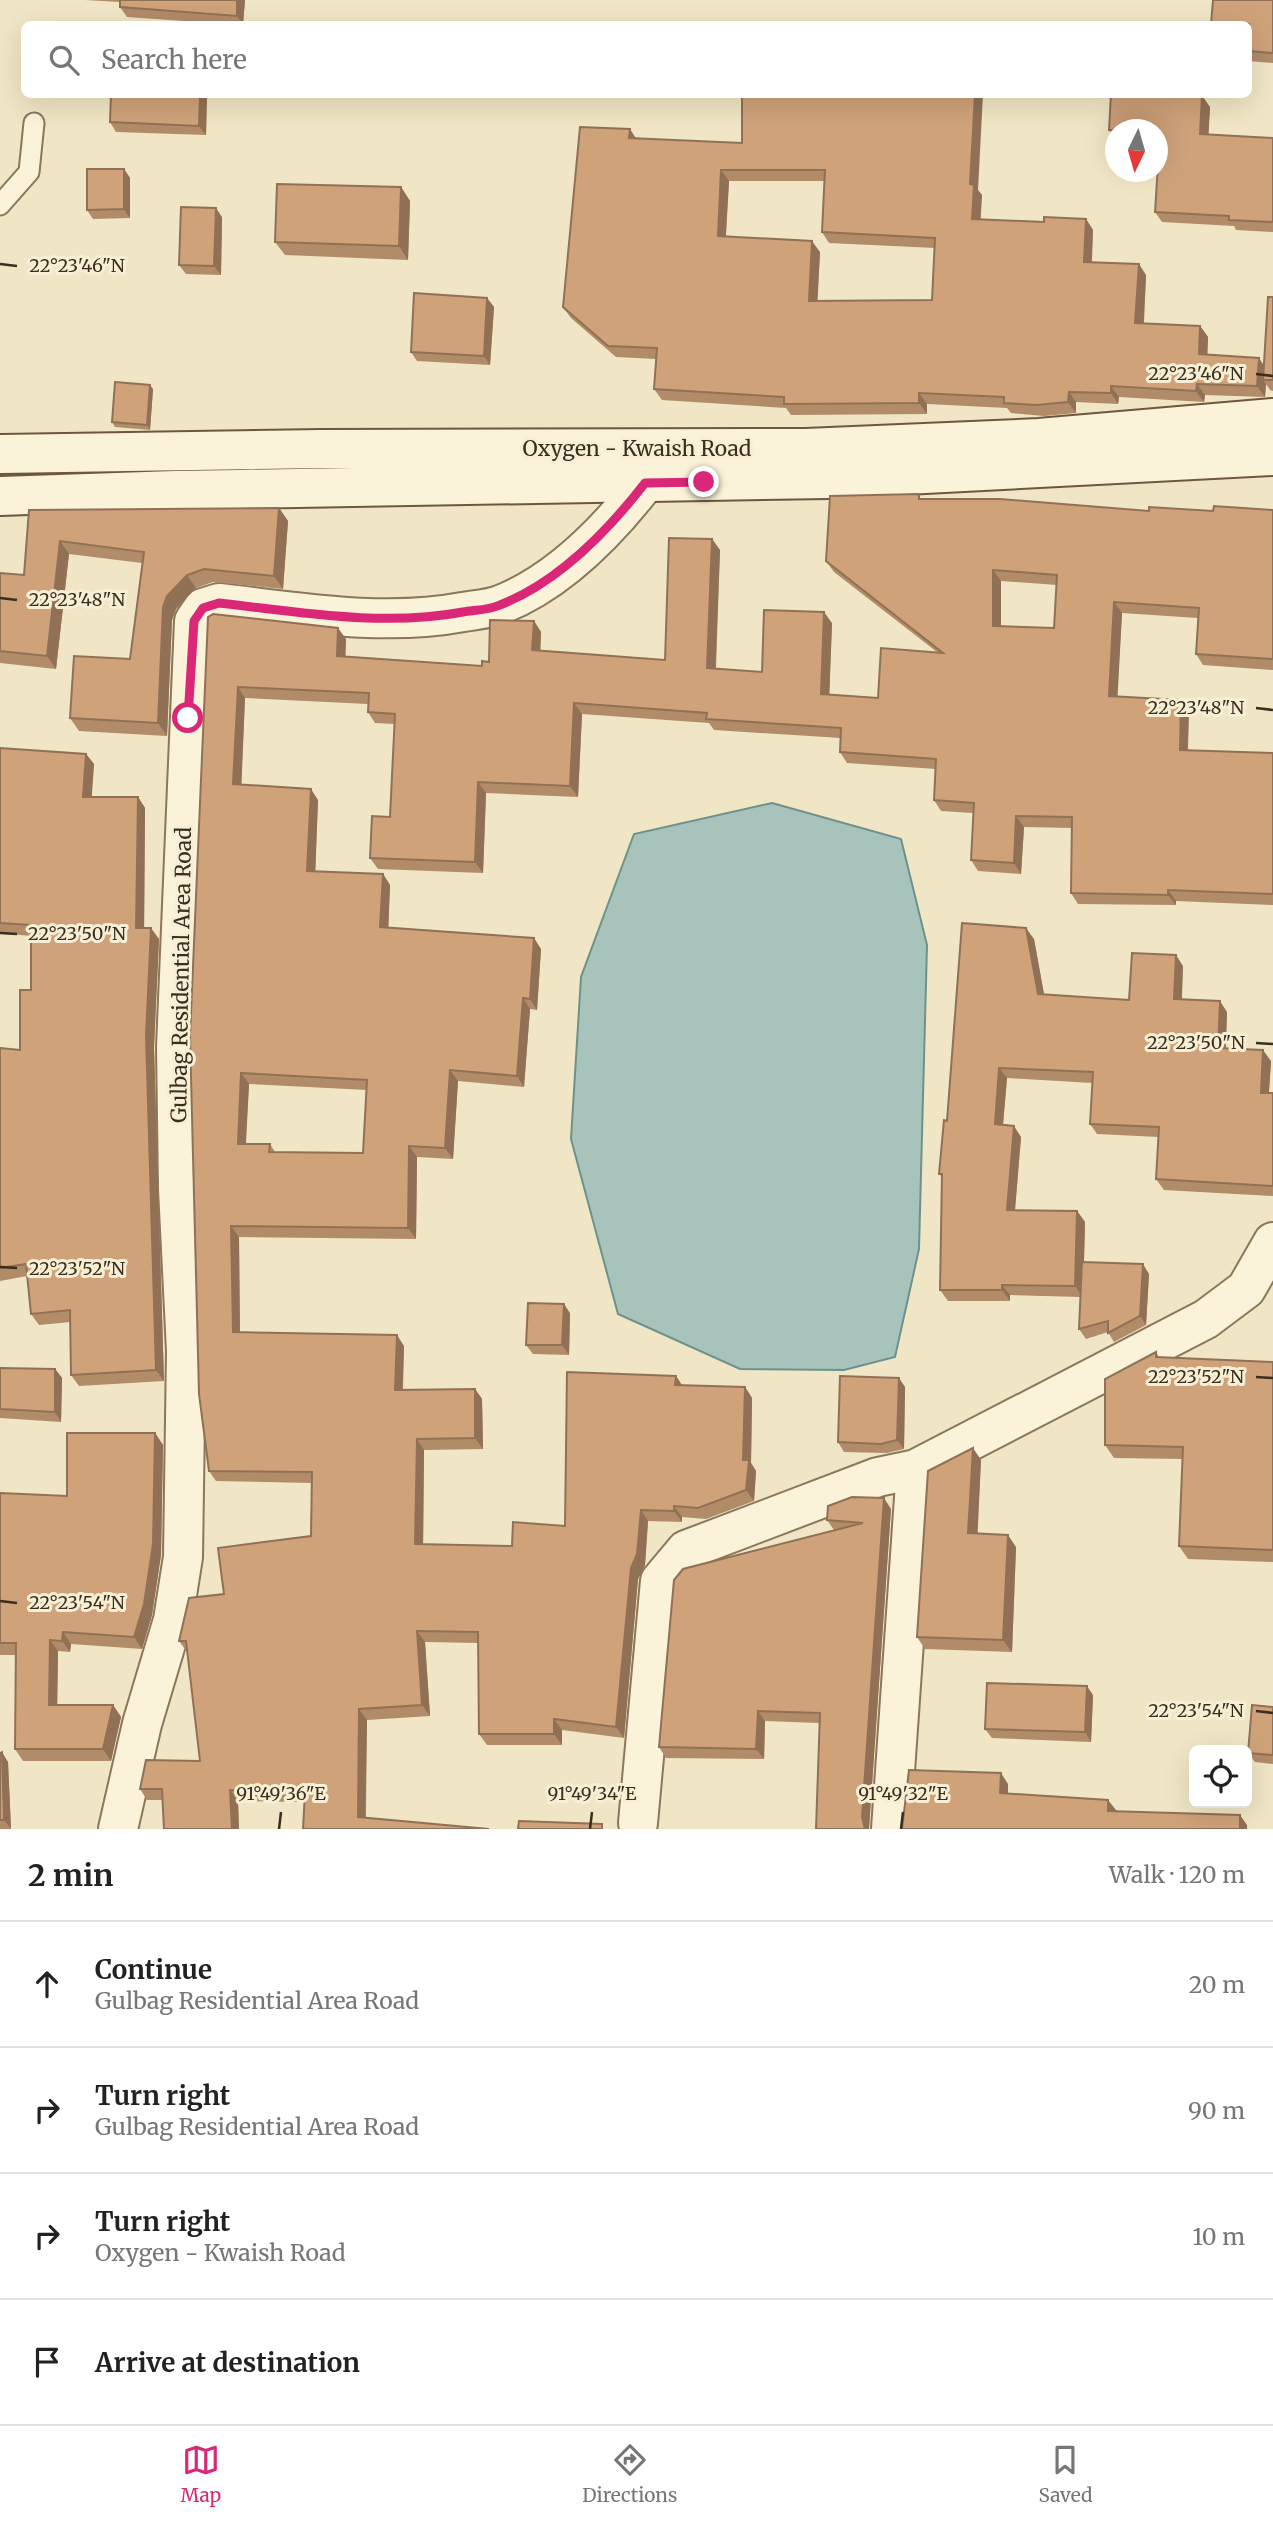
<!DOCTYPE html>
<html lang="en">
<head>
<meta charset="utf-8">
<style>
	:root { --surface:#fff; --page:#f6f6f6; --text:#222; --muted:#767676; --line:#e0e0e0; --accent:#db2777 }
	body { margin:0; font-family:Merriweather,serif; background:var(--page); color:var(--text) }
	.controls { position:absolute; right:21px; bottom:21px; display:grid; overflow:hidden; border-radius:10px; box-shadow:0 7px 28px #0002 }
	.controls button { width:63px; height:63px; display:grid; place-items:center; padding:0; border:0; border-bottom:2px solid var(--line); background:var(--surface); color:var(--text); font:35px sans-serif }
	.compass { position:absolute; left:1105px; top:119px; width:63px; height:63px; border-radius:50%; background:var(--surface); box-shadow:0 7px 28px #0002; rotate:185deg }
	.stop { position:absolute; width:21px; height:21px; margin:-16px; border:5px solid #db2777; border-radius:50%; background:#fff }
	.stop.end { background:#db2777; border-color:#fff; box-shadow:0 2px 7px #0008 }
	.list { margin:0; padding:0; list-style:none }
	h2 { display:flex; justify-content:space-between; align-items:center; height:91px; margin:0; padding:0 28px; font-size:30px }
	h2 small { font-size:23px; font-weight:400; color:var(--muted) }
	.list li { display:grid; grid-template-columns:46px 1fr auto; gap:21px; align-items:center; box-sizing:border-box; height:126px; padding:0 28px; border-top:2px solid var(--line) }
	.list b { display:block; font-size:26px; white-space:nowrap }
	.list p { margin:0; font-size:23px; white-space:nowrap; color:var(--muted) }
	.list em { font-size:23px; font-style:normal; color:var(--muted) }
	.icon { flex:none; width:38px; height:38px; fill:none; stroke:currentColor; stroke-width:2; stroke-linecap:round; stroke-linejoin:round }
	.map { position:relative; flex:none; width:1273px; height:1829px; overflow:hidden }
	.search { position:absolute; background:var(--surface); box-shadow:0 7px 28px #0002; left:21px; right:21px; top:21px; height:77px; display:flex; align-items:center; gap:18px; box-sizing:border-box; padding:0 24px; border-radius:10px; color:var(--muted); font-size:26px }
	.sheet { height:595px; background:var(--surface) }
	nav { display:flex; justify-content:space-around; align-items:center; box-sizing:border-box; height:98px; border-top:2px solid var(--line); background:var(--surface); font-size:19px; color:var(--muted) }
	nav a { display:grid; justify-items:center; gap:4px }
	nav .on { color:var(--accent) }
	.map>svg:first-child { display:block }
	.water { fill:#a7c3bc; stroke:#6d928b; stroke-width:2 }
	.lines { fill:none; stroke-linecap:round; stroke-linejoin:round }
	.lane-casing { stroke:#8b775a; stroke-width:23 }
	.street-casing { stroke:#8b775a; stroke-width:42 }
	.secondary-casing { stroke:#6d583e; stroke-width:42 }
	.lane { stroke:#faf2d9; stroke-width:19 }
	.street { stroke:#faf2d9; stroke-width:38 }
	.secondary { stroke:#faf2d9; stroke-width:38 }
	.wall { fill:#b28b69; fill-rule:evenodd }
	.shaded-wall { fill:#917155 }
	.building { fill:#cfa27a; stroke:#917155; stroke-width:2; fill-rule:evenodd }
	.route { stroke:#db2777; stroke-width:9 }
	.ticks { fill:none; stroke:#3b2e1f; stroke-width:2.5 }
	.labels { text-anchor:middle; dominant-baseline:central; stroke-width:6; stroke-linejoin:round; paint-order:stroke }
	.street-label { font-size:21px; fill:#3b2e1f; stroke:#f7efd5 }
	.ticks-label { font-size:18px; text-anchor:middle; fill:#3b2e1f; stroke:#f7efd5; stroke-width:6; stroke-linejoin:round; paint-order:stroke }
</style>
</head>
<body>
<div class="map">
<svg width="1273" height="1829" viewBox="0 0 1273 1829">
	<rect width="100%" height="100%" fill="#f0e5c5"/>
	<!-- water -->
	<path class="water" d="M772 803 901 839 927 945 919 1249 895 1357 844 1370 740 1369 618 1314 571 1139 581 977 634 834Z"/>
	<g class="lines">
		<!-- lane casing -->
		<g class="lane-casing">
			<path id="lane" d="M0 205 29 172 34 123"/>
		</g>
		<!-- street casing -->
		<g class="street-casing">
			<path id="street" d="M638 1823 660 1581 686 1550 878 1477 916 1469
				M118 1829 142 1724 173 1620 183 1557 186 1351 178 1189 176 1047 194 621 203 608 219 603C299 612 383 627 463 612 474 610 489 609 500 605 559 582 607 532 645 483
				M891 1829 916 1469 1206 1319 1246 1289 1273 1242"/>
		</g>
		<!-- secondary casing -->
		<g class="secondary-casing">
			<path id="secondary" d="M0 454 322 449 806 448 1039 438 1273 418
				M0 496 175 490 828 479 1273 456"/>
		</g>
		<!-- lane -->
		<use href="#lane" class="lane"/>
		<!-- street -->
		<use href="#street" class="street"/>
		<!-- secondary -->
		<use href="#secondary" class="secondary"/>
	</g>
	<!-- wall -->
	<path class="wall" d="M85 0H245L243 24H227L127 17 120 7V2Z
		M1273 0V63L1249 61V24Z
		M207 94 206 135 116 132 110 122Z
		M1202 96 1210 107 1208 135 1273 138V232L1236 230 1234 226 1162 222 1155 212 1159 143H1158V130H1116V139L1109 130Z
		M636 138 978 190 982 195 980 219 1044 222 1086 219 1093 230 1092 262 1146 275 1144 323 1200 326 1208 337 1207 355 1264 365 1273 297V391L1270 390 1266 384 1265 397 1205 395 1204 402 1119 397 1118 404 1076 402V413L1044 416 1011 413 1007 408 927 404V414L791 415 786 408 662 400 654 389 656 359 616 357 571 318 563 307ZM729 181H824L822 232 829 243 935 248 932 300 817 301 820 252 726 236Z
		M124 169 130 178V218L93 219 87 210Z
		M401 187 410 201 408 260 285 255 275 242Z
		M222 217 221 275 186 274 179 265Z
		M487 298 494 307 490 365 417 361 411 352Z
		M153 389 150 430 115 427 112 422Z
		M923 499 1149 511 1273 510V670L1203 665 1196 654 1198 618 1122 613 1117 696 1189 710 1188 751 1273 753V905L1176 901V905L1078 904 1071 893 1072 828 1024 827 1021 874 978 871 971 860 973 813 941 811 934 800 936 769 847 763 840 752 841 738 714 730 709 723 582 714 578 797 486 793 483 873 378 869 370 858 390 817 395 724 375 723 368 712V704L245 698 241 785 318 800 315 871 383 874 390 885 388 928 541 949 537 1010 530 1009 524 1087 458 1081 453 1159 417 1157 416 1239 239 1237 240 1332 404 1346 403 1390 475 1389 482 1399 483 1449 424 1450 423 1544 512 1546 565 1526 676 1376 682 1385 745 1387 752 1398 751 1463 756 1471 754 1501 706 1519 682 1517V1522L648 1521 645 1565 638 1579 624 1738 562 1730V1745H487L479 1734 478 1643 425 1642 430 1716 367 1720 366 1818 303 1829 304 1802 238 1801 239 1829H164L162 1800H147L140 1789 200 1761 187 1652 179 1641 224 1594 311 1536 312 1483 216 1481 209 1471 208 617 346 639 345 657 482 666 534 621 541 632 540 651 665 660 712 539 720 550 716 669 762 672 832 623 829 695 878 698 937 652 834 572 826 561ZM1001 581 1057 585 1054 628 1001 626ZM249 1084 367 1090 363 1153 275 1152 270 1144H246Z
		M279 508 288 521 283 589 213 582 196 588 176 609 172 620 167 736 79 731 70 718 130 659 142 563 69 554 56 669 0 663V573L24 575 29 510Z
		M0 748 86 754 94 764 91 797H138L145 808 144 928 159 939 154 1047 164 1381 79 1386 71 1375 70 1322 39 1325 31 1314 27 1276 0 1281V1048L20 1050 31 990V936L0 933Z
		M1034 939 1044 995 1129 1000 1183 966 1182 999 1227 1012 1226 1049 1271 1061 1269 1093H1273V1196L1164 1190 1156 1179 1159 1137 1097 1134 1090 1124 1092 1083 1007 1078 1003 1125 1021 1137 1015 1210 1077 1211 1085 1222 1084 1262 1149 1274 1146 1325 1114 1342 1108 1332 1086 1339 1079 1329 1081 1297 1010 1295V1301H948L940 1290 942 1177 939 1174 947 1121Z
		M570 1313 569 1355 533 1354 526 1345Z
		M1156 1352 1159 1357 1273 1362V1562L1188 1559 1179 1546 1183 1459 1114 1458 1105 1445Z
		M0 1368 55 1369 62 1378 61 1422 0 1418Z
		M905 1387 904 1449 887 1453 844 1452 838 1442Z
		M155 1433 163 1445 161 1555 152 1615 142 1649 71 1644 70 1652 58 1651 57 1705H113L121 1717 111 1761H23L15 1749 16 1655H0V1493L67 1496Z
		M981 1460 977 1534 1016 1547 1012 1652 925 1649 917 1637Z
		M891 1509 869 1827 819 1723 765 1721 764 1759 666 1758 659 1747 834 1530 827 1520Z
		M1093 1695 1091 1742 992 1738 985 1729Z
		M1273 1707V1764L1255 1762 1248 1753Z
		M0 1753 8 1762 11 1829H0Z"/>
	<!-- shaded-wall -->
	<path class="shaded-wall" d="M237 0H245L243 24 237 16Z
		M200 94H207L206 135 199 126Z
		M975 94H983L978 190 982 195 980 229 972 219 970 184Z
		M1202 96 1210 107 1208 145 1200 134Z
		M630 129 637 140 629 138Z
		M124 169 130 178V218L124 209Z
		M721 170 729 181 725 247 718 236Z
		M401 187 410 201 408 260 399 246Z
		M216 208 222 217 221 275 214 266Z
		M1086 219 1093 230 1091 272 1084 262Z
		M812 241 820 252 817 312 809 301Z
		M1139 264 1146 275 1143 334 1135 323Z
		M487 298 494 307 490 365 484 356Z
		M1200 326 1208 337 1207 365 1199 354Z
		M1259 358 1266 369 1263 380 1266 384 1265 397 1257 386Z
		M1197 384 1205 395 1204 402 1196 391Z
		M150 385 153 389 150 430 147 425Z
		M1111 386 1119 397 1118 404 1111 393Z
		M1069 392 1076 402V413L1068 402Z
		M919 393 927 404V414L919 403Z
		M279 508 288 521 283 589 274 576Z
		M712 539 720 550 715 679 707 668Z
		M60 541 69 554 56 669 47 656Z
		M993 570 1001 581V637L993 626Z
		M187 575 196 588 176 609 172 620 167 736 158 723 163 607 167 596Z
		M1114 602 1122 613 1117 707 1109 696Z
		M824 612 832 623 829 705 821 694Z
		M534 621 541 632 540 661 532 650Z
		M338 628 346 639 345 667 337 656Z
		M238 687 245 698 241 795 233 784Z
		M1181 700 1189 710 1187 761 1180 750Z
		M574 703 582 714 578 797 570 786Z
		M86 754 94 764 91 808 83 797Z
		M478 782 486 793 483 873 475 862Z
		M311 789 318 800 315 881 307 871Z
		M138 797 145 808 144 939 136 928Z
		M1016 816 1024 827 1021 874 1014 863Z
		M383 874 390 885 388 938 380 927Z
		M1168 890 1176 901V905L1168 895Z
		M151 928 159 939 154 1047 164 1381 156 1370 146 1036Z
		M1026 928 1034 939 1046 1005 1038 994Z
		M534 938 541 949 537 1010 530 999Z
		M1176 955 1183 966 1181 1010 1174 999Z
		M523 998 530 1009 524 1087 517 1076Z
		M1220 1001 1227 1012 1225 1059 1218 1048Z
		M1263 1050 1271 1061 1268 1104 1261 1093Z
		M999 1068 1007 1078 1002 1135 995 1124Z
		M450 1070 458 1081 453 1159 445 1148Z
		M241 1073 249 1084 245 1154 238 1144Z
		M1014 1126 1021 1137 1014 1221 1007 1210Z
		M409 1146 417 1157 416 1239 408 1228Z
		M1077 1211 1085 1222 1083 1297 1075 1286Z
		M231 1226 239 1237 240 1343 233 1332Z
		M1143 1264 1149 1274 1146 1325 1140 1316Z
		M1002 1285 1010 1295V1301L1002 1290Z
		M564 1304 570 1313 569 1355 562 1345Z
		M397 1335 404 1346 402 1401 395 1390Z
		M55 1369 62 1378 61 1422 55 1412Z
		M676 1376 683 1387 675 1385Z
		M899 1378 905 1387 904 1449 897 1440Z
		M745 1387 752 1398 751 1463 756 1471 754 1501 746 1490 743 1460Z
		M475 1389 482 1399 483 1449 475 1438Z
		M155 1433 163 1445 161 1555 152 1615 142 1649 134 1637Z
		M417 1439 424 1450 423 1555 415 1544Z
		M973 1448 981 1460 977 1546 968 1533Z
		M884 1498 891 1509 869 1829H865L862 1817Z
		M674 1506 682 1517V1522L674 1511Z
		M641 1510 648 1521 645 1565 638 1579 624 1738 616 1727 631 1568Z
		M1008 1535 1016 1547 1012 1652 1003 1640Z
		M417 1631 425 1642 430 1716 422 1705Z
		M63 1632 71 1644 70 1652 62 1641Z
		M50 1640 58 1651 57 1717 49 1705Z
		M1087 1686 1093 1695 1091 1742 1085 1732Z
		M113 1705 121 1717 111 1761 103 1749Z
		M359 1709 367 1720 365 1828 358 1817Z
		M758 1711 765 1721 764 1759 756 1749Z
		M554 1719 562 1730V1745L554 1734Z
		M2 1752 8 1762 11 1829 4 1820Z
		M1001 1773 1008 1784V1803L1000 1793Z
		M230 1790 238 1801 239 1829H232Z
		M1108 1800 1116 1810 1115 1821 1108 1811Z
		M1240 1815 1247 1825V1829H1240Z"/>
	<!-- building -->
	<path class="building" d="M120 0H237V16L120 7Z
		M1213 0H1273V53L1249 51V24H1211Z
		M111 94H200L199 126 110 122Z
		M742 94H975L970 184 974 185 972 219 1044 222V217L1086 219 1084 262 1139 264 1135 323 1200 326 1199 354 1259 358 1257 386 1197 384 1196 391 1111 386V393L1069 392 1068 402 1036 405 1004 403V397L919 393V403L784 404V397L654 389 657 348 608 346 563 307 580 127 630 129 629 138 742 143ZM721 170H825L822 232 935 238 932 300 809 301 812 241 718 236Z
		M1111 94H1175L1202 96 1200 134 1273 138V222L1229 220V216L1155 212 1160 133H1158V130H1109Z
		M87 169H124V209L87 210Z
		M277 184 401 187 399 246 275 242Z
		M181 207 216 208 214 266 179 265Z
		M414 293 487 298 484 356 411 352Z
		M1268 297H1273V380H1263Z
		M115 382 150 385 147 425 112 422Z
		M919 494V499H1000L1149 511V507L1213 511 1214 506 1273 510V659L1196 654 1199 608 1114 602 1109 696 1181 700 1180 750 1273 753V894L1168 890V895L1071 893 1072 817 1016 816 1014 863 971 860 974 803 934 800 936 759 840 752 841 728 706 719 707 713 574 703 570 786 478 782 475 862 370 858 372 816 390 817 395 714 368 712 369 693 238 687 233 784 311 789 307 871 383 874 380 927 534 938 530 999 523 998 517 1076 450 1070 445 1148 409 1146 408 1228 231 1226 233 1332 397 1335 395 1390 475 1389V1438L417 1439 415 1544 512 1546 513 1522 565 1526 567 1372 676 1376 675 1385 745 1387 743 1460H749L746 1490 698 1508 674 1506V1511L641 1510 637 1554 631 1568 616 1727 554 1719V1734H479L478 1632 417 1631 422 1705 359 1709 358 1817 489 1829H303L305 1792 230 1790 232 1829H164L162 1789H140L146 1760 200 1761 186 1641H179L189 1598 224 1594 218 1548 311 1536 312 1472 209 1471 199 1394 190 1036 208 617 213 614 338 628 337 656 482 666V661L489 662 490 620 534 621 532 650 665 660 669 538 712 539 707 668 762 672 764 610 824 612 821 694 878 698 881 648 943 653 826 561 830 496ZM993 570 1057 575 1054 628 993 626ZM241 1073 367 1080 363 1153 269 1152 270 1144H238Z
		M279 508 274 576 204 569 187 575 167 596 163 607 158 723 70 718 74 656 130 659 144 552 60 541 47 656 0 651V573L24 575 29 510Z
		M0 748 86 754 83 797H138L136 928H151L146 1036 156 1370 71 1375 70 1310 31 1314 26 1264 0 1268V1048L20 1050V990H31V925L0 923Z
		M962 923 1026 928 1038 994 1129 1000 1132 953 1176 955 1174 999 1220 1001 1218 1048 1263 1050 1261 1093H1273V1186L1156 1179 1159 1127 1090 1124 1093 1072 999 1068 995 1124 1014 1126 1007 1210 1077 1211 1075 1286 1002 1285V1290H940L942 1174H939L944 1120 947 1121Z
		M1082 1262 1143 1264 1140 1316 1108 1333V1321L1079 1329Z
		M528 1303 564 1304 562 1345H526Z
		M1156 1352V1357L1273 1362V1550L1179 1546 1183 1447 1105 1445V1379Z
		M0 1368 55 1369V1412L0 1409Z
		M840 1376 899 1378 897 1440 881 1444 838 1442Z
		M67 1433H155L153 1544 144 1604 134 1637 63 1632 62 1641 50 1640 49 1705H113L103 1749H15L16 1643H0V1493L67 1496Z
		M973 1448 968 1533 1008 1535 1003 1640 917 1637 928 1471Z
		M852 1497 884 1498 862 1817 865 1829H816L820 1713 758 1711 756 1749 659 1747 674 1580 683 1569 863 1523 827 1520 828 1506Z
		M987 1683 1087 1686 1085 1732 985 1729Z
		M1252 1705 1273 1707V1755L1248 1753Z
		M2 1752 4 1820H0V1753Z
		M909 1770 1001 1773 1000 1793 1108 1800V1811L1240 1815V1829H902Z
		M519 1821 602 1824V1829H518Z"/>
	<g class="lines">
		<!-- route -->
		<path class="route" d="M188 718 194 621 203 608 219 603C299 612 383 627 463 612 475 610 489 610 500 605 559 582 607 532 645 483L704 482"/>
	</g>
	<!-- ticks -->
	<path class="ticks" d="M0 264 17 266M1256 374 1273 376M0 598 17 600M1256 708 1273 710M0 933 17 934M1256 1043 1273 1044M0 1267 17 1268M1256 1377 1273 1378M0 1601 17 1603M1256 1711 1273 1713M279 1829 281 1812M590 1829 592 1812M901 1829 903 1812"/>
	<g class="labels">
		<!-- street labels -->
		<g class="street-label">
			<text x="637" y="448">Oxygen - Kwaish Road</text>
			<text transform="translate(181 975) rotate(-89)">Gulbag Residential Area Road</text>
		</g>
	</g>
	<g class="ticks-label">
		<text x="77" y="272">22°23'46"N</text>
		<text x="1196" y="380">22°23'46"N</text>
		<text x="77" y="606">22°23'48"N</text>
		<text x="1196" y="714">22°23'48"N</text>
		<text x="77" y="940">22°23'50"N</text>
		<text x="1196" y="1049">22°23'50"N</text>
		<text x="77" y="1275">22°23'52"N</text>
		<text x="1196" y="1383">22°23'52"N</text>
		<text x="77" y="1609">22°23'54"N</text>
		<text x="1196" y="1717">22°23'54"N</text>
		<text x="281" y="1800">91°49'36"E</text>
		<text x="592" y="1800">91°49'34"E</text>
		<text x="903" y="1800">91°49'32"E</text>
	</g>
</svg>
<div class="controls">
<button><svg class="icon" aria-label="locate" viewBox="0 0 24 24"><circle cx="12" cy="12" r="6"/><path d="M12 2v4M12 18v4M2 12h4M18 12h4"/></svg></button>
</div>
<svg class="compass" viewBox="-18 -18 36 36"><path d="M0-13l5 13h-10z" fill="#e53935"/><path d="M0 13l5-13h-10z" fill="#767676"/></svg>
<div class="stop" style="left:188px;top:718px"></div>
<div class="stop end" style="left:704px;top:482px"></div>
<div class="search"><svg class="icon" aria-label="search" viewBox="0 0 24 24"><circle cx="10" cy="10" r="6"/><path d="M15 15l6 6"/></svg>Search here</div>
</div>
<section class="sheet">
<h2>2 min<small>Walk · 120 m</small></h2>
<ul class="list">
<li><svg class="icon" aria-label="ahead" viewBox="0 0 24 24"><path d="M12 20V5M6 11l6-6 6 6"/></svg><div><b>Continue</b><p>Gulbag Residential Area Road</p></div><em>20 m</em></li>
<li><svg class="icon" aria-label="right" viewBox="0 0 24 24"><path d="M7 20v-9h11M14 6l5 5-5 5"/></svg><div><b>Turn right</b><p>Gulbag Residential Area Road</p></div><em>90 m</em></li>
<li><svg class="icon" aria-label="right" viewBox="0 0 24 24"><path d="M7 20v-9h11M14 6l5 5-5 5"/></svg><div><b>Turn right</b><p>Oxygen - Kwaish Road</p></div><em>10 m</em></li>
<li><svg class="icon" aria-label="arrive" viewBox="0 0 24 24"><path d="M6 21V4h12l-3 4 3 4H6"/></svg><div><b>Arrive at destination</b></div></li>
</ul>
</section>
<nav>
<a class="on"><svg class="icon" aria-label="map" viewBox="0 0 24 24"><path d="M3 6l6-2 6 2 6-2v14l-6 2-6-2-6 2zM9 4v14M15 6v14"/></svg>Map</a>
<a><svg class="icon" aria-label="directions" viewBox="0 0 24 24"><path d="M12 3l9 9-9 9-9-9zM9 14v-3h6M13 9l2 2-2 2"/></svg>Directions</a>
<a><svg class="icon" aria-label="saved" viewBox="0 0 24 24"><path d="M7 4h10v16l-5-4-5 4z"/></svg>Saved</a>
</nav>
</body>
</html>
